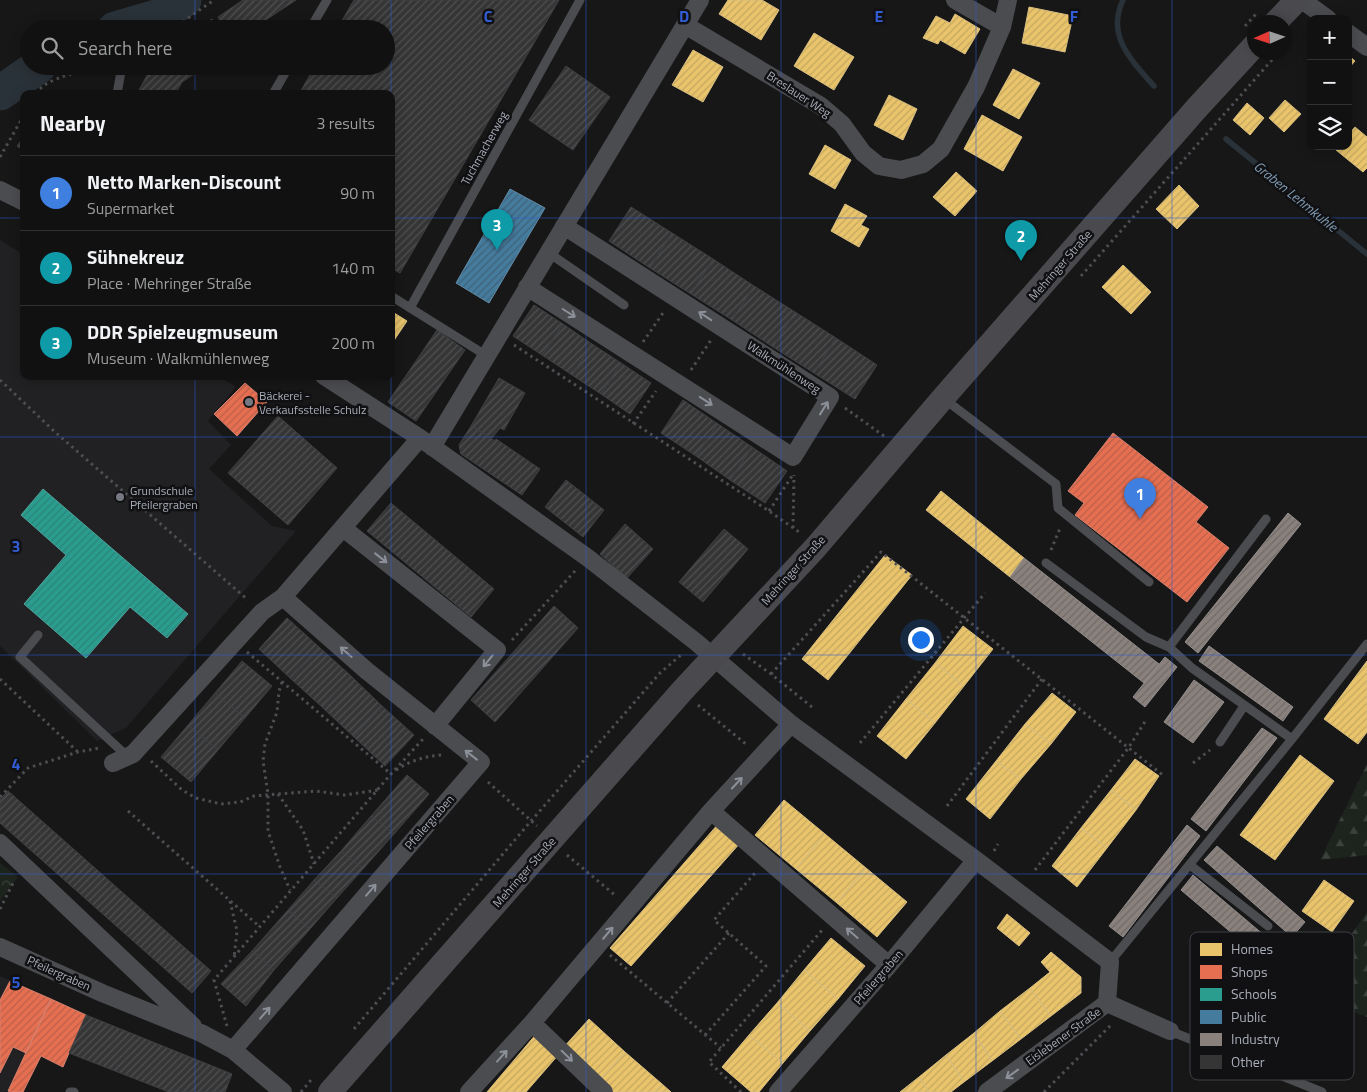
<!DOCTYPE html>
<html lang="en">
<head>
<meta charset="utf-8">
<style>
	:root { --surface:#111; --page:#1e1f1f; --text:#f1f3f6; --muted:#9c9d9f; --line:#303131; --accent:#7c3aed }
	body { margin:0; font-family:"Titillium Web",sans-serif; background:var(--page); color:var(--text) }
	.controls { position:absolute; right:15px; top:15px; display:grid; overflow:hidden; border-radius:10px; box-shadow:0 2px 12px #0003 }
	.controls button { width:45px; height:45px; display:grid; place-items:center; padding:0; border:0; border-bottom:1px solid var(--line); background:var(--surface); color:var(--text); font:25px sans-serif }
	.compass { position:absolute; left:1247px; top:15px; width:45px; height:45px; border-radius:50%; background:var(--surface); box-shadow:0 2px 12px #0003; rotate:267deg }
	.you { position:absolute; left:920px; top:639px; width:18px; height:18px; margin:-12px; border:4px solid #fff; border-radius:50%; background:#1a73e8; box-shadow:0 0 0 8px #1a73e833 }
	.badge { display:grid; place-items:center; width:32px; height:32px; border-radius:50%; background:var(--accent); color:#fff; font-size:16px; font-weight:700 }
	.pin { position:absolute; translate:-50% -41px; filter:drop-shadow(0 1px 2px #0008) }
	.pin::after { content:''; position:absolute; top:26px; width:18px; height:15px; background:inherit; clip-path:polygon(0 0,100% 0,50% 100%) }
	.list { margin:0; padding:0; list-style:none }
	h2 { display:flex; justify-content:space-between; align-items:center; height:65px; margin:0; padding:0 20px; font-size:21px }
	h2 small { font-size:16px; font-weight:400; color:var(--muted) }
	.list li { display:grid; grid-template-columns:32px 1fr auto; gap:15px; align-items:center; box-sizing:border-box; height:75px; padding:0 20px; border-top:1px solid var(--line) }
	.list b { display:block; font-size:19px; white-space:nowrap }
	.list p { margin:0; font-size:16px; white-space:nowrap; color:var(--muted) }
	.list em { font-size:16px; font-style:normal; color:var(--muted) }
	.icon { flex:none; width:28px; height:28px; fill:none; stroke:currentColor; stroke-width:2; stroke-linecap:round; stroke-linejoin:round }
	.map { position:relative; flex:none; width:1367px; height:1092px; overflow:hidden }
	.search { position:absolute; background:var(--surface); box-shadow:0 2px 12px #0003; left:20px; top:20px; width:375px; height:55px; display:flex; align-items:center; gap:12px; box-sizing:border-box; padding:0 18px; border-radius:28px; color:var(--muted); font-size:19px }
	.panel { position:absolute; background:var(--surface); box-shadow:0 2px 12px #0003; left:20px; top:90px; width:375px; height:290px; border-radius:10px }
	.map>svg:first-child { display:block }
	.built { fill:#212123 }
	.forest { fill:url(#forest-firs) }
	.park { fill:url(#park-crowns) }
	.homes { fill:url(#homes-hatch); stroke:#d6bd81 }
	.shops { fill:url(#shops-hatch); stroke:#d48270 }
	.schools { fill:url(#schools-hatch); stroke:#50a29b }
	.public { fill:url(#public-hatch); stroke:#638aa5 }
	.industry { fill:url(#industry-hatch); stroke:#938e8e }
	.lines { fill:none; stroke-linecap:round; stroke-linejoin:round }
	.stream { stroke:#2a3239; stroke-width:5.5 }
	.river { stroke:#2a3239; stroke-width:35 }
	.building { fill:url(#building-hatch); stroke:#3f4043 }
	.path { stroke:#4d4e52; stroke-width:3; stroke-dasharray:2.5 4; stroke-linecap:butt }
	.lane { stroke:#4b4c50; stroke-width:9 }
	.street { stroke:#4b4c50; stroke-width:18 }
	.secondary { stroke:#4a4a4e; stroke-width:24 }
	.oneway { stroke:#8c9099 }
	.grid { fill:none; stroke:#325cd3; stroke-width:1; stroke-opacity:0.55 }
	.poi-dot { fill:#757880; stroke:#111113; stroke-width:2 }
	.labels { text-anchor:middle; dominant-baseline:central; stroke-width:5; stroke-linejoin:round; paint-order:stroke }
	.street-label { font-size:12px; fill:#a8adb8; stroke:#111113 }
	.poi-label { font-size:12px; fill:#a8adb8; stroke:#111113; text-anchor:start }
	.water-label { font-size:14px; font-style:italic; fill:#7f9bb3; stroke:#111113 }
	.key { fill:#111113; stroke:#3e4045; stroke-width:1 }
	.key-label { font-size:14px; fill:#a8adb8 }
	.grid-label { font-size:16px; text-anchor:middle; font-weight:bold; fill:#325cd3; stroke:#111113; stroke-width:5; stroke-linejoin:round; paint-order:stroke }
</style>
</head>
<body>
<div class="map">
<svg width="1367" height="1092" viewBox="0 0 1367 1092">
	<defs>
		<pattern id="forest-firs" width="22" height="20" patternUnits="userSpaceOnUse" patternTransform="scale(1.25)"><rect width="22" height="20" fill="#1d241e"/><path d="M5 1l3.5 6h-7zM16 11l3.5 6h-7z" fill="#3b413d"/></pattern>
		<pattern id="park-crowns" width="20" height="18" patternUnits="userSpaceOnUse" patternTransform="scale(1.25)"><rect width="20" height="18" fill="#1d241e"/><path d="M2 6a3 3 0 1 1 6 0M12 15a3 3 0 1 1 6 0" fill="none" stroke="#3b413d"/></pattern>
		<pattern id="homes-hatch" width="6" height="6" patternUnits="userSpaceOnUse" patternTransform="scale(1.25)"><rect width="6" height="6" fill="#e9c46a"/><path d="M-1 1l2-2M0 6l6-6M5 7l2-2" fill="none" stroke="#c4a760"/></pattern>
		<pattern id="shops-hatch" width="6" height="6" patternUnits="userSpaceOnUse" patternTransform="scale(1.25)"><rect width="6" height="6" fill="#e76f51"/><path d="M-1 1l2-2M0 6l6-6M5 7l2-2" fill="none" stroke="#ba604a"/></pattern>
		<pattern id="schools-hatch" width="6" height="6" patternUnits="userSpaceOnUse" patternTransform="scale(1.25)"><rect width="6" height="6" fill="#2a9d8f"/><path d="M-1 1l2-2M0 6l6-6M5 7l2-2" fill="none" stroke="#2c8379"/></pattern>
		<pattern id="public-hatch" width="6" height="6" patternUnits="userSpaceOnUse" patternTransform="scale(1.25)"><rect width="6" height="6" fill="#457b9d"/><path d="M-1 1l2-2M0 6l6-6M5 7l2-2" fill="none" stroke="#3e6279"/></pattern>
		<pattern id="industry-hatch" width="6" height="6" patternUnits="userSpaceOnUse" patternTransform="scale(1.25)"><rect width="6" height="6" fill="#8a817c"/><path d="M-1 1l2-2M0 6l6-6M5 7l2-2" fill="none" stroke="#706a67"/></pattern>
		<pattern id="building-hatch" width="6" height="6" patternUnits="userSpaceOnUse" patternTransform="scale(1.25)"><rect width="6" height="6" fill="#353536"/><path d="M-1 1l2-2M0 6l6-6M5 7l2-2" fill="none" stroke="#4f5051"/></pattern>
	</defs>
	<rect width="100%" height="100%" fill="#171717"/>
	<!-- built -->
	<path class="built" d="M0 240 24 255V376H218L236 387 208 421 231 445 209 469 272 526 296 531 126 728 97 741 0 646Z
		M0 976 51 999 7 1092H0Z"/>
	<!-- forest -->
	<path class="forest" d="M1367 764V855L1320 860Z
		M1367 912V1017L1310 994Z"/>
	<!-- park -->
	<path class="park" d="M0 863 18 877 0 901Z"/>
	<!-- homes -->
	<path class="homes" d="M728 0H762L779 10 761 40 719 14Z
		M1029 7 1073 16 1065 52 1022 43Z
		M955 14 980 29 965 54 940 40 938 44 923 38 936 16 950 23Z
		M814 33 854 57 834 90 794 66Z
		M693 50 723 67 703 102 672 85Z
		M1348 55 1355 61 1348 69Z
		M1013 69 1040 83 1019 119 993 105Z
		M889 95 917 109 903 140 874 125Z
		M1285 100 1301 114 1284 132 1269 118Z
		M1247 103 1264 118 1250 135 1233 120Z
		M982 115 1022 137 1003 171 964 149Z
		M1355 127 1367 137V168L1363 172 1336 150 1339 146H1348V135Z
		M825 145 851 160 835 189 809 174Z
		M956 172 977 191 955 216 933 197Z
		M1179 185 1199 206 1177 229 1156 209Z
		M845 204 867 216 861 225 869 229 859 247 831 231Z
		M1123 265 1151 292 1131 314 1102 287Z
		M391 311 407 321 391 345Z
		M941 491 1024 558 1010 577 926 510Z
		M885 555 912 575 828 680 802 659Z
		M963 626 993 649 964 686 935 663Z
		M1367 661V732L1358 744 1324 719Z
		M935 663 964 686 935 723 906 699Z
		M1052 693 1076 712 1051 744 1025 724Z
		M906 699 935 723 906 759 877 736Z
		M1025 724 1051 744 1021 779 996 761Z
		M1300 755 1334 781 1275 860 1240 835Z
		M1135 759 1159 776 1136 810 1111 790Z
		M996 761 1021 779 990 819 966 799Z
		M1111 790 1136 810 1107 848 1081 828Z
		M784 800 825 834 796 869 755 835Z
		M719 823 741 842 631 966 610 948Z
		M1081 828 1107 848 1077 887 1052 866Z
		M825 834 866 868 837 903 796 869Z
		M866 868 907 902 877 937 837 903Z
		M1324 880 1354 901 1332 932 1302 911Z
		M1007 914 1030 933 1019 946 997 928Z
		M831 938 865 966 838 999 804 970Z
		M1051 952 1081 977V993L1051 1016 1030 988 1050 972 1041 962Z
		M804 970 838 999 810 1031 777 1003Z
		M1030 988 1051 1016 1021 1039 1000 1011Z
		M777 1003 810 1031 783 1063 749 1035Z
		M1000 1011 1021 1039 992 1061 974 1033Z
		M589 1019 625 1052 600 1080 563 1048Z
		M537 1033 560 1053 526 1092H487Z
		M974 1033 992 1061 964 1082 946 1055Z
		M749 1035 783 1063 759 1092H751L722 1067Z
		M625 1052 662 1084 655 1092H613L600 1080Z
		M946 1055 964 1082 951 1092H929L919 1077Z
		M919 1077 929 1092H900Z
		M662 1084 671 1092H655Z"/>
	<!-- shops -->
	<path class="shops" d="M245 383 267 402 237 436 214 414Z
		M1113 433 1208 507 1196 522 1229 548 1187 602 1075 515 1084 503 1068 491Z
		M10 981 51 999 26 1053 13 1047 0 1073V1000Z
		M51 999 86 1015 69 1053 63 1067 41 1056 23 1092H10L8 1091Z"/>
	<!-- schools -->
	<path class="schools" d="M43 489 188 614 167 638 130 607 86 658 24 604 66 555 21 515Z"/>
	<!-- public -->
	<path class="public" d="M510 189 545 208 489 303 456 283Z"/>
	<!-- industry -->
	<path class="industry" d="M1288 513 1301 524 1198 653 1185 642Z
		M1024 558 1159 664 1144 683 1010 577Z
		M1209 646 1293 707 1283 721 1199 661Z
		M1165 657 1177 667 1145 707 1133 697Z
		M1194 680 1224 702 1193 743 1164 722Z
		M1262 728 1277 738 1206 831 1191 819Z
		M1187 825 1200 836 1123 937 1109 926Z
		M1217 846 1305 922 1292 937 1204 860Z
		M1193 875 1278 947 1266 962 1181 890Z"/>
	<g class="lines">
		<!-- stream -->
		<path class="stream" d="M1123 0C1106 36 1131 60 1154 86
			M1226 139 1367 254"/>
		<!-- river -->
		<path class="river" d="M115 29 163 15 184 0
			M0 93 39 66"/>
	</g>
	<!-- building -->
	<path class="building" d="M243 0H296L252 29H225L218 17Z
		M354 0H559L400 273 391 268V94H299L315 66H386V29H337Z
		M212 19 219 29H195Z
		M152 66H206L182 82 175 94H137Z
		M566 66 610 97 573 150 529 120Z
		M24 136V151L17 146Z
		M631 207 672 233 650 268 609 241Z
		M672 233 713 259 691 294 650 268Z
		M713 259 754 286 732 320 691 294Z
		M754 286 795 312 773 347 732 320Z
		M534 305 563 324 542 355 513 336Z
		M795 312 836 338 814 373 773 347Z
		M563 324 592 344 572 375 542 355Z
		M437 330 465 350 416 421 388 402Z
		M836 338 877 365 855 399 814 373Z
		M592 344 621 363 601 394 572 375Z
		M621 363 651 383 630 414 601 394Z
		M499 378 525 393 504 430 500 428 492 438 471 426Z
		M683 400 718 424 696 456 661 433Z
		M278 416 337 468 288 525 228 473Z
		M718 424 752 447 730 480 696 456Z
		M471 426 495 441 496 439 540 469 522 495 461 454 459 445Z
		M752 447 787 471 765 503 730 480Z
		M566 480 604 510 583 537 545 507Z
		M391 503 494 589 471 617 367 531Z
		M625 524 653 549 627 578 600 554Z
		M724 529 748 549 703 602 679 582Z
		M554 606 578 628 495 722 471 700Z
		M287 618 319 647 290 678 259 649Z
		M319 647 351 676 322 707 290 678Z
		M242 661 272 686 245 718 215 693Z
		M351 676 382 706 354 737 322 707Z
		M215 693 245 718 218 750 188 725Z
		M382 706 414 735 385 766 354 737Z
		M188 725 218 750 191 782 161 757Z
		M407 775 429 794 394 834 371 816Z
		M8 791 211 971 192 993 0 823V799Z
		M371 816 394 834 363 869 341 851Z
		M341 851 363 869 337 898 314 880Z
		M314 880 337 898 310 929 288 910Z
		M288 910 310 929 274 970 252 951Z
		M252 951 274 970 246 1006 221 984Z
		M86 1015 232 1074 225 1092H169L69 1053Z"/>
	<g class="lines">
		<!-- path -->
		<path class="path" d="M1245 26 1256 14
			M172 29 214 0
			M1284 46 1292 37
			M36 94C46 76 87 71 105 66
			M0 157 24 115
			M1081 276 1279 52
			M643 342 665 310
			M514 345 769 511 799 532
			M691 370 711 340
			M0 380 55 432 248 600
			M845 408 884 436
			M633 424 656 391
			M769 511 794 473
			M793 528 794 475
			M1051 550 1061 526
			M512 640 575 571
			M247 652 391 774
			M743 654 771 674 812 707
			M771 674 881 552 1164 776
			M0 679 78 752
			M282 682 279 691 277 712 265 744 263 761 268 794V831L280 867 290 890
			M698 705 747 745
			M860 743 985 593
			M151 761 182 790 196 798 221 804 240 802 254 796 316 791 345 795 378 790
			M1193 763 1210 750
			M396 770C410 761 425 756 442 755
			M488 782 537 826
			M278 794 303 830 314 864
			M0 797 28 768 78 752 99 748
			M947 806 1042 679
			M128 811 260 927
			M994 851 998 844
			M567 855 616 896
			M1035 870 1129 747 1146 720
			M230 901 237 931 234 958
			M0 909 14 881
			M610 955 721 1048
			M667 1003 729 933
			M227 1026 214 980 391 774 423 739
			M354 1029 531 821 660 673 682 654
			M705 1035 766 966 714 920 755 873
			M301 1092 311 1080
			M741 1092 709 1062 823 929
			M1044 1092 1111 1025"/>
		<!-- lane -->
		<path class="lane" d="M310 29 327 0
			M117 94 122 66
			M273 94 289 66
			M549 253 624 305
			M391 296 487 356
			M410 308 580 0
			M943 398 1056 484 1058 508 1149 582
			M1046 563 1146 637 1169 647 1192 668 1292 739
			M38 635 20 657 128 757
			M1169 647 1266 519
			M1220 742 1244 706
			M1190 865 1268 926
			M1110 962 1292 739 1367 644
			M1170 1031 1322 1092
			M70 1092H74"/>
		<!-- street -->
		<path class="street" d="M955 0 1002 27
			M1302 0 1328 19
			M685 25 821 106 842 124 863 153 879 166 901 170 923 164 941 149 976 87 1002 27 1008 0
			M1348 33 1367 47
			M0 190 24 202
			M527 287 793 457 830 397 564 226
			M324 376 420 438 588 558 696 642 791 724 976 860 1110 962 1107 1003
			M432 447 700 0
			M343 528 497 650 435 726
			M113 763 133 754 262 612 283 597 420 438
			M711 811 889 965
			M0 843 193 1026
			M0 947 102 993 201 1033 233 1050 283 1092
			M1107 1003 1170 1031
			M532 1023 604 1092
			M233 1050 481 762 367 671 283 597
			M469 1092 532 1023 711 811 791 724
			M778 1092 889 965 976 860
			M987 1092 1107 1003"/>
		<!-- secondary -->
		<path class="secondary" d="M1276 22 1297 0
			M330 1092 682 691 816 547 943 398 1196 109 1254 46"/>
	</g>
	<!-- one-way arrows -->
	<defs><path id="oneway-shaft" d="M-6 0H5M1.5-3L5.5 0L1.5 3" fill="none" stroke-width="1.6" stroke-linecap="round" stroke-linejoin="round" transform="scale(1.25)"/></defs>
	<g class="oneway">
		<use href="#oneway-shaft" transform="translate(569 313) rotate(32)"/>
		<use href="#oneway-shaft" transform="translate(705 316) rotate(-147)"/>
		<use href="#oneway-shaft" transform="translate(706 401) rotate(33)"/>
		<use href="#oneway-shaft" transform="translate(824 408) rotate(-58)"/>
		<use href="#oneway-shaft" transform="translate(381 558) rotate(38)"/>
		<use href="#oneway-shaft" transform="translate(346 652) rotate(-139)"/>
		<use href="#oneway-shaft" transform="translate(488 661) rotate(129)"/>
		<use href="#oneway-shaft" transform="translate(471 755) rotate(-142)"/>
		<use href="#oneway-shaft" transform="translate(737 783) rotate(-47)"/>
		<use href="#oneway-shaft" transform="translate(371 890) rotate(-49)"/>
		<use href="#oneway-shaft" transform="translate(608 933) rotate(-50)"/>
		<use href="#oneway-shaft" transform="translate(852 933) rotate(-139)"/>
		<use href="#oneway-shaft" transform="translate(265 1013) rotate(-49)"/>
		<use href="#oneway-shaft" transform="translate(502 1056) rotate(-48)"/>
		<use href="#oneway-shaft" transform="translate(567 1056) rotate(44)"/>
		<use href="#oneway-shaft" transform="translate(1012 1074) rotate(144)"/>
	</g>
	<!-- grid -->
	<path class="grid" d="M195 0V29M391 0V94M586 0V1092M781 0V1092M976 0V1092M1172 0V1092M195 66V94M0 218H24M391 218H1367M195 376V1092M391 376V1092M0 437H1367M0 655H1367M0 874H1367"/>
	<!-- markers -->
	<g class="poi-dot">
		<circle cx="249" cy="402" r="5"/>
		<circle cx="120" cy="497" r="5"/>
	</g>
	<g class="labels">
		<!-- street labels -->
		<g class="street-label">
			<text transform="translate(799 94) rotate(33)">Breslauer Weg</text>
			<text transform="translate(484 148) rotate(-61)">Tuchmacherweg</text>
			<text transform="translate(1060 265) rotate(-49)">Mehringer Straße</text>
			<text transform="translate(784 367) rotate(33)">Walkmühlenweg</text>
			<text transform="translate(793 570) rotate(-48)">Mehringer Straße</text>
			<text transform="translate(429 822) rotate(-49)">Pfeilergraben</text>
			<text transform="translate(524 872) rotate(-49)">Mehringer Straße</text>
			<text transform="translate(59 973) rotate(24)">Pfeilergraben</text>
			<text transform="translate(878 977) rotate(-49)">Pfeilergraben</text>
			<text transform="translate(1063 1036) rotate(-36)">Eislebener Straße</text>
		</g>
		<!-- poi labels -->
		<g class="poi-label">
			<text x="259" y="395">Bäckerei -<tspan x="259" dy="14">Verkaufsstelle Schulz</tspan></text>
			<text x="130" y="490">Grundschule<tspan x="130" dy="14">Pfeilergraben</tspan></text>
		</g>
		<!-- water labels -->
		<g class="water-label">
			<text transform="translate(1296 196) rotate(39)">Graben Lehmkuhle</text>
		</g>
	</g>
	<!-- legend -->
	<rect x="1190" y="932" width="164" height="148" rx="8" class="key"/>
	<rect x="1200" y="943" width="22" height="13" fill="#e9c46a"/>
	<rect x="1200" y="965" width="22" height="14" fill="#e76f51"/>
	<rect x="1200" y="988" width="22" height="13" fill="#2a9d8f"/>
	<rect x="1200" y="1010" width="22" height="14" fill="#457b9d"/>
	<rect x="1200" y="1033" width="22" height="13" fill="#8a817c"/>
	<rect x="1200" y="1055" width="22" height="14" fill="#353536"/>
	<g class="key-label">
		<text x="1231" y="954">Homes</text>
		<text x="1231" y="977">Shops</text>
		<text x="1231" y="999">Schools</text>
		<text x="1231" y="1022">Public</text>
		<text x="1231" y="1044">Industry</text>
		<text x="1231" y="1067">Other</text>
	</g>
	<g class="grid-label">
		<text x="488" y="22">C</text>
		<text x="684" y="22">D</text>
		<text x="879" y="22">E</text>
		<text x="1074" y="22">F</text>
		<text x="16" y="552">3</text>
		<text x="16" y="770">4</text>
		<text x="16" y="988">5</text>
	</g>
</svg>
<div class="controls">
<button>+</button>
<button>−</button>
<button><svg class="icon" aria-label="layers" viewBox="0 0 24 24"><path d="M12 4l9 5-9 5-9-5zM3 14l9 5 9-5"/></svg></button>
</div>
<svg class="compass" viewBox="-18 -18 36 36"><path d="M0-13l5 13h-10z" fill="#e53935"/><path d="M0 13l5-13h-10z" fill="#9c9d9f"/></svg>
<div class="you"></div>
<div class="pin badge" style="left:1140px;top:519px;background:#3f7fe0">1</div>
<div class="pin badge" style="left:1021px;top:261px;background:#0f9aa8">2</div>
<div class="pin badge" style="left:497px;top:250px;background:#0f9aa8">3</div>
<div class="search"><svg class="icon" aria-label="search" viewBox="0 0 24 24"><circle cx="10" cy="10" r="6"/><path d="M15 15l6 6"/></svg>Search here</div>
<section class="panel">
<h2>Nearby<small>3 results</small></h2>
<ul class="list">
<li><span class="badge" style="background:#3f7fe0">1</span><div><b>Netto Marken-Discount</b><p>Supermarket</p></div><em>90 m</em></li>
<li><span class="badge" style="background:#0f9aa8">2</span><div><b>Sühnekreuz</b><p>Place · Mehringer Straße</p></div><em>140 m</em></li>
<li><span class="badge" style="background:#0f9aa8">3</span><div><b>DDR Spielzeugmuseum</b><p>Museum · Walkmühlenweg</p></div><em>200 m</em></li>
</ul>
</section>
</div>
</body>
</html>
